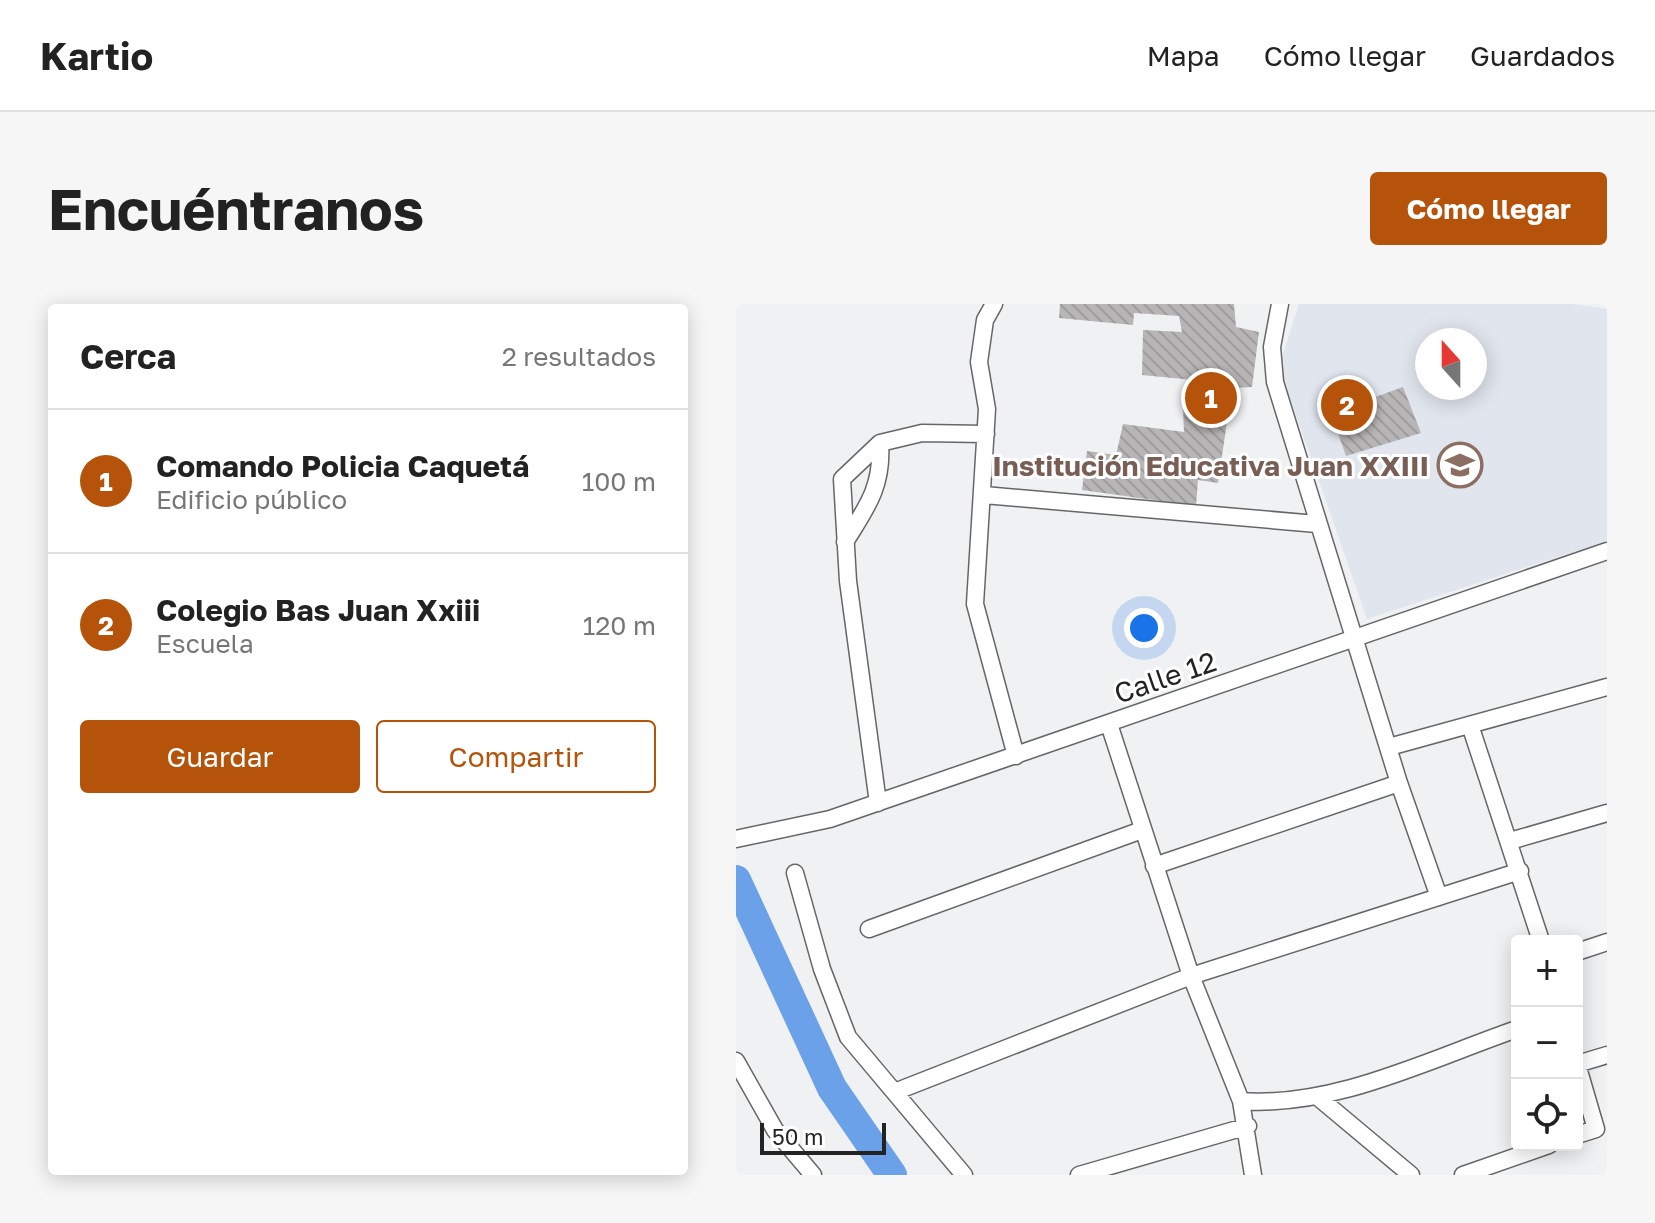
<!DOCTYPE html>
<html lang="es">
<head>
<meta charset="utf-8">
<style>
	:root { --surface:#fff; --page:#f6f6f6; --text:#222; --muted:#767676; --line:#e0e0e0; --accent:#b45309 }
	body { margin:0; font-family:"Golos Text",sans-serif; background:var(--page); color:var(--text) }
	.controls { position:absolute; right:24px; bottom:24px; display:grid; overflow:hidden; border-radius:8px; box-shadow:0 4px 20px #0003 }
	.controls button { width:72px; height:72px; display:grid; place-items:center; padding:0; border:0; border-bottom:2px solid var(--line); background:var(--surface); color:var(--text); font:40px sans-serif }
	.compass { position:absolute; left:679px; top:24px; width:72px; height:72px; border-radius:50%; background:var(--surface); box-shadow:0 4px 20px #0003; rotate:339deg }
	.scale { position:absolute; left:24px; bottom:20px; width:126px; box-sizing:border-box; padding-left:8px; border:4px solid #232324; border-top:0; font-size:22px; line-height:28px; white-space:nowrap; color:#232324; -webkit-text-stroke:6px #fff; paint-order:stroke }
	.you { position:absolute; left:408px; top:324px; width:28px; height:28px; margin:-20px; border:6px solid #fff; border-radius:50%; background:#1a73e8; box-shadow:0 0 0 12px #1a73e833 }
	.badge { display:grid; place-items:center; width:52px; height:52px; border-radius:50%; background:var(--accent); color:#fff; font-size:26px; font-weight:700 }
	.pin { position:absolute; translate:-50% -50%; border:4px solid #fff; box-shadow:0 2px 8px #0006 }
	.list { margin:0; padding:0; list-style:none }
	h2 { display:flex; justify-content:space-between; align-items:center; height:104px; margin:0; padding:0 32px; font-size:34px }
	h2 small { font-size:26px; font-weight:400; color:var(--muted) }
	.list li { display:grid; grid-template-columns:52px 1fr auto; gap:24px; align-items:center; box-sizing:border-box; height:144px; padding:0 32px; border-top:2px solid var(--line) }
	.list b { display:block; font-size:30px; white-space:nowrap }
	.list p { margin:0; font-size:26px; white-space:nowrap; color:var(--muted) }
	.list em { font-size:26px; font-style:normal; color:var(--muted) }
	.actions { display:flex; gap:16px; padding:24px 32px }
	.actions a { flex:1; padding:18px 0; border:2px solid var(--accent); border-radius:8px; text-align:center; font-size:28px; color:var(--accent) }
	.actions .main { background:var(--accent); color:#fff }
	.icon { flex:none; width:44px; height:44px; fill:none; stroke:currentColor; stroke-width:2; stroke-linecap:round; stroke-linejoin:round }
	.map { position:relative; flex:none; width:871px; height:871px; overflow:hidden; border-radius:8px }
	header { display:flex; align-items:center; gap:48px; box-sizing:border-box; height:112px; padding:0 40px; background:var(--surface); border-bottom:2px solid var(--line) }
	header strong { font-size:38px }
	nav { display:flex; gap:44px; margin-inline-start:auto; font-size:28px }
	.intro { display:flex; align-items:center; justify-content:space-between; box-sizing:border-box; height:192px; padding:0 48px }
	h1 { margin:0; font-size:56px }
	.button { padding:20px 36px; border-radius:8px; background:var(--accent); color:#fff; font-size:28px; font-weight:700 }
	main { display:flex; gap:48px; padding:0 48px }
	aside { flex:1; background:var(--surface); border-radius:8px; box-shadow:0 4px 20px #0003 }
	.map>svg:first-child { display:block }
	.built { fill:#e1e5ee; fill-rule:evenodd }
	.lines { fill:none; stroke-linecap:round; stroke-linejoin:round }
	.river { stroke:#6ba1e8; stroke-width:30 }
	.building { fill:url(#building-back-hatch) }
	.minor-casing { stroke:#656668; stroke-width:19 }
	.minor { stroke:#fff; stroke-width:16 }
	.labels { text-anchor:middle; dominant-baseline:central; stroke-width:6; stroke-linejoin:round; paint-order:stroke }
	.education-label { font-size:28px; font-weight:bold; fill:#785e54; stroke:#fff; text-anchor:end }
	.street-label { font-size:28px; fill:#232324; stroke:#fff }
</style>
</head>
<body>
<header>
<strong>Kartio</strong>
<nav><a>Mapa</a><a>Cómo llegar</a><a>Guardados</a></nav>
</header>
<div class="intro"><h1>Encuéntranos</h1><a class="button">Cómo llegar</a></div>
<main>
<aside>
<h2>Cerca<small>2 resultados</small></h2>
<ul class="list">
<li><span class="badge">1</span><div><b>Comando Policia Caquetá</b><p>Edificio público</p></div><em>100 m</em></li>
<li><span class="badge">2</span><div><b>Colegio Bas Juan Xxiii</b><p>Escuela</p></div><em>120 m</em></li>
</ul>
<div class="actions"><a class="main">Guardar</a><a>Compartir</a></div>
</aside>
<div class="map">
<svg width="871" height="871" viewBox="0 0 871 871">
	<defs>
		<pattern id="building-back-hatch" width="6" height="6" patternUnits="userSpaceOnUse" patternTransform="scale(2)"><rect width="6" height="6" fill="#b7b5b6"/><path d="M-1 5l2 2M0 0l6 6M5-1l2 2" fill="none" stroke="#9d9b9c"/></pattern>
	</defs>
	<rect width="100%" height="100%" fill="#f0f1f3"/>
	<!-- built -->
	<path class="built" d="M563 0H837L871 5V237L631 315 543 62ZM691 36H739V84H691Z"/>
	<g class="lines">
		<!-- river -->
		<path class="river" d="M0 576 96 784 156 871"/>
	</g>
	<!-- building -->
	<path class="building" d="M324 0H498L500 23 523 28 516 83 496 84 482 179 462 176 460 202 346 186 351 147 380 151 387 120 448 128 447 104H455L457 76 406 71 407 26 446 28 443 12 398 9 397 21 323 14Z
		M667 83 685 129 610 152 595 109Z"/>
	<g class="lines">
		<!-- minor casing -->
		<g class="minor-casing">
			<path id="minor" d="M258 0 249 16 243 58 251 105 239 300 280 452
				M544 0 536 43 539 78 663 479 703 593
				M248 191 581 220
				M109 238C131 203 147 182 144 139
				M373 420 455 672 505 797 517 871
				M734 421 805 637
				M653 443 871 383
				M142 499 112 277 106 175 144 139 186 129 250 130
				M0 535 94 515 871 247
				M774 537 871 509
				M418 562 663 479
				M59 569 86 665 112 733 228 871
				M133 625 406 526
				M841 648 871 638
				M0 757 39 826 77 871
				M161 787 455 672 784 567
				M583 794 675 871
				M505 797C598 804 694 755 781 725
				M841 831 860 825 841 760 871 751
				M343 871 512 822
				M727 871 813 841"/>
		</g>
		<!-- minor -->
		<use href="#minor" class="minor"/>
	</g>
	<!-- icons -->
	<defs>
		<g id="school-ring" transform="scale(2.3)"><circle r="9.5" fill="#fff" stroke="#8d6e63" stroke-width="1.5"/><path d="M0-5L7-2L0 1L-7-2ZM-4 1L0 2.5L4 1V4Q0 6-4 4Z" fill="#8d6e63"/></g>
	</defs>
	<g fill-rule="evenodd">
		<use href="#school-ring" x="724" y="161"/>
	</g>
	<g class="labels">
		<!-- education labels -->
		<g class="education-label">
			<text x="693" y="161">Institución Educativa Juan XXIII</text>
		</g>
		<!-- street labels -->
		<g class="street-label">
			<text transform="translate(429 373) rotate(-19)">Calle 12</text>
		</g>
	</g>
</svg>
<div class="controls">
<button>+</button>
<button>−</button>
<button><svg class="icon" aria-label="locate" viewBox="0 0 24 24"><circle cx="12" cy="12" r="6"/><path d="M12 2v4M12 18v4M2 12h4M18 12h4"/></svg></button>
</div>
<svg class="compass" viewBox="-18 -18 36 36"><path d="M0-13l5 13h-10z" fill="#e53935"/><path d="M0 13l5-13h-10z" fill="#767676"/></svg>
<div class="scale">50 m</div>
<div class="you"></div>
<div class="pin badge" style="left:475px;top:94px">1</div>
<div class="pin badge" style="left:611px;top:101px">2</div>
</div>
</main>
</body>
</html>
